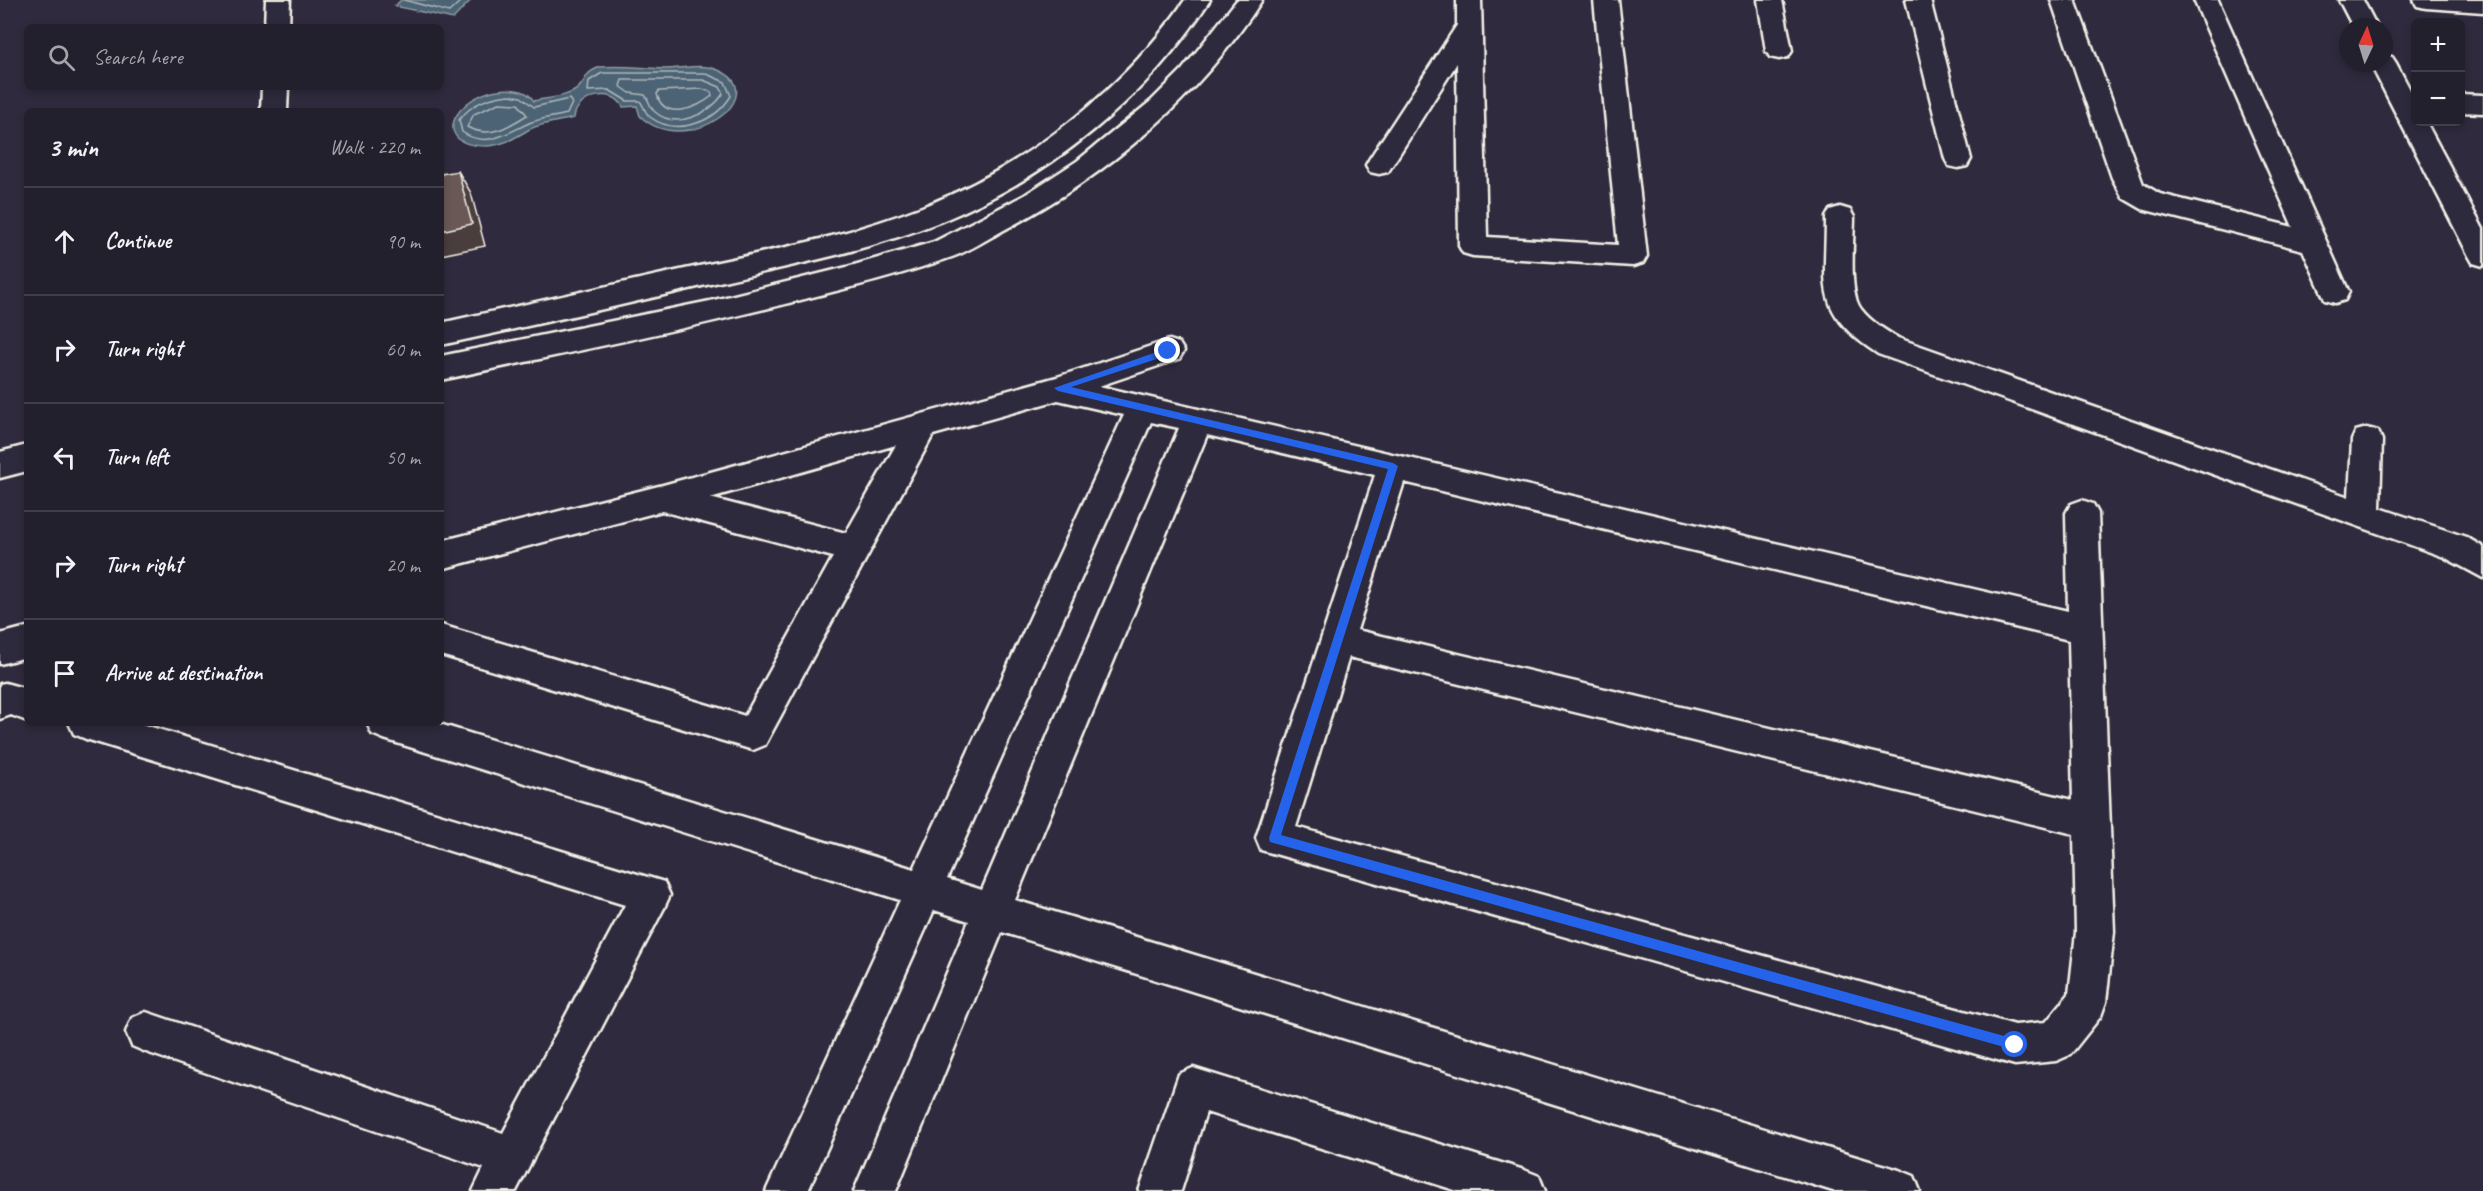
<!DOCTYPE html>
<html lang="en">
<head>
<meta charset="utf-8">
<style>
	:root { --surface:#23202e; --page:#2b2836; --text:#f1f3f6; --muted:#a3a3aa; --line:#403e4a }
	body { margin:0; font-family:Caveat,sans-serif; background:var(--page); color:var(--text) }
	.controls { position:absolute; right:18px; top:18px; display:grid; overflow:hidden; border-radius:9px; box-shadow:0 3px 9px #0003 }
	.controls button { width:54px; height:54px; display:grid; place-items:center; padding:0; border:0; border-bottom:2px solid var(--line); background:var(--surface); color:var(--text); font:30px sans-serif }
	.compass { position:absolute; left:2339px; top:18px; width:54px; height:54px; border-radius:50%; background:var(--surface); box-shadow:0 3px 9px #0003; rotate:4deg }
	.stop { position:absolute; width:18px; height:18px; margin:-14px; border:4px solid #2563eb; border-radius:50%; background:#fff }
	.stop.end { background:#2563eb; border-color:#fff; box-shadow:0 2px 6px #0008 }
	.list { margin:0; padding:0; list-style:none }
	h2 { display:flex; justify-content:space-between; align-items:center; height:78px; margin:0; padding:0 24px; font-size:26px }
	h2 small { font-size:20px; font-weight:400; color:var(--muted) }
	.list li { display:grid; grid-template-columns:39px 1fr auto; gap:18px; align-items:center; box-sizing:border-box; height:108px; padding:0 24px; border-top:2px solid var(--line) }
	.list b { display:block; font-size:22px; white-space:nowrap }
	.list em { font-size:20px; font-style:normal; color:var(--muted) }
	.icon { flex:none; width:33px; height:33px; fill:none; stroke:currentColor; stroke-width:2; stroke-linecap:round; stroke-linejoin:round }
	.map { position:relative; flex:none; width:2483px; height:1191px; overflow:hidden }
	.search { position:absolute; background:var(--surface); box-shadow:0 3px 9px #0003; left:24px; top:24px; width:420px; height:66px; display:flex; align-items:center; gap:15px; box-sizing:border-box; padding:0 21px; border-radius:9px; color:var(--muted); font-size:22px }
	.panel { position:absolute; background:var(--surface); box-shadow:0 3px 9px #0003; left:24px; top:108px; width:420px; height:618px; border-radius:9px }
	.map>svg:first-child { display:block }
	.water { fill:#4b6375; stroke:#8f9ca3; stroke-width:1.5 }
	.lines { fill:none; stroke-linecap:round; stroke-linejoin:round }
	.shore { stroke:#b0b8ba; stroke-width:1.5 }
	.minor-casing { stroke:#f4f1e8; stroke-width:5 }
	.minor { fill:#2f2a3d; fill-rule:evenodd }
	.shaded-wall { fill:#4a3e3d; stroke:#f4f1e8; stroke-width:1.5 }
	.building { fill:#695857; stroke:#f4f1e8; stroke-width:1.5 }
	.route { fill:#2563eb }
</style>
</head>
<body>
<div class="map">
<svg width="2483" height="1191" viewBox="0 0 2483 1191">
	<rect width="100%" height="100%" fill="#2f2a3d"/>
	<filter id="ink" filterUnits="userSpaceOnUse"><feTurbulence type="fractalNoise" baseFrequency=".0167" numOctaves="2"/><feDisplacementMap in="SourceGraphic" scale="12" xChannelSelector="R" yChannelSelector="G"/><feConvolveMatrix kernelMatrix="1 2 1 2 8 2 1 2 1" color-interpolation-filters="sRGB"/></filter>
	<g filter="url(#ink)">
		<!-- water -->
		<path class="water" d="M401 0H471L453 19 395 6Z
			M600 67C621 65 643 68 664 69 682 69 701 63 718 70 775 93 687 161 640 116L637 106 623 107C613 86 576 96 574 118 561 121 542 123 530 129 516 137 505 145 487 146 420 146 464 82 516 90 524 91 530 94 534 101 547 98 572 97 580 86 589 75 584 74 600 67Z"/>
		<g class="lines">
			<!-- shore -->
			<path class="shore" d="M404 0 449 12 462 0
				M602 73H704L725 82 731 96C715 122 677 137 650 117 645 113 644 106 640 101H627L609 90 588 91 589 81Z
				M622 80H703L720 87 723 94C710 114 676 130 655 112 650 108 649 100 645 95L630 93 620 86Z
				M702 89 711 92 712 96C697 109 663 121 657 94L659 91Z
				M510 95 521 97 534 107 569 99 572 103 567 114C555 117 540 118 529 123 507 133 486 149 462 132L459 120C472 103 489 97 510 95Z
				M499 103 518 104 527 115C508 127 489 139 467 127L474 114Z"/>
			<!-- minor casing -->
			<g class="minor-casing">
				<path id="minor" d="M266 0H290L289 27H265Z
					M1185 0H1210C1147 98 1050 177 942 221 871 250 794 265 719 282 627 304 534 325 441 345V323C522 305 603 287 685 269 764 252 846 237 922 207 1026 166 1122 92 1185 0Z
					M1237 0H1262C1198 99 1106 177 1002 231 986 240 969 251 952 257 899 276 844 289 789 303 674 332 557 355 441 380V356L710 301 847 267 934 242 1023 196 1077 161 1151 101 1182 70Z
					M1457 0H1481L1487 237 1618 245 1594 0H1618L1647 256 1643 263 1633 266 1473 256 1463 253 1459 246 1457 63 1388 172 1379 174 1370 172 1366 165 1370 158 1457 25Z
					M1758 0H1782L1792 51 1788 57 1779 59 1770 57 1766 51Z
					M1906 0H1930L1971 159 1967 166 1958 168 1949 166 1945 159Z
					M2051 0H2075L2143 184 2160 194 2293 227 2194 0H2218L2349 292 2345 300 2335 303 2325 300 2303 250 2142 209 2123 198 2112 178Z
					M2339 0H2363L2377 27H2353Z
					M2414 0H2483V12L2426 8 2417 6Z
					M2384 55 2392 57 2396 63 2416 101V122H2426L2483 229V266L2473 263 2469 256 2370 63H2384Z
					M262 87H288L287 111H261Z
					M2460 94 2483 95V113L2460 112Z
					M1840 207 1850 210 1854 217C1854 239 1848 293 1861 309 1871 322 1885 330 1898 338L2349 497 2352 440 2356 431 2367 428 2378 431 2382 440 2380 508 2466 537 2483 547V578L2444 557 1878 354C1813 311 1826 287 1826 217L1830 210Z
					M1169 340 1179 343 1184 351 1179 359 1099 386 2068 611 2066 513 2071 504 2082 500 2093 504 2098 513 2114 932 2106 1002 2101 1016 2070 1055 2056 1061 2015 1065 1261 850 1256 838 1375 475 1207 435 1015 900 1899 1170 1914 1176 1920 1191H1833L1002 932 896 1191H854L969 921 934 910 808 1191H766L900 900 384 739 372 734 367 723H436L914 869 1124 415 1058 400 933 435 765 745 753 750 441 655V625L745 716 833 557 662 511 441 569V541L663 485 1057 377ZM1151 422 1179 428 982 890 947 879ZM896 445 846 533 710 498ZM1404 482 2069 640 2073 800 1357 630ZM1349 657 2074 834 2076 932 2069 994 2046 1022 2015 1025 1296 827Z
					M27 445V471L0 478V452Z
					M27 627V657L0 664V634Z
					M5 683 27 689V721L11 715 0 719V684Z
					M69 723H138L664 882 670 895 664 908 516 1191H473L484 1168 146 1052 132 1046 126 1032 132 1018 146 1012 503 1133 625 905 86 739 74 734Z
					M1193 1068 1524 1170 1539 1176 1545 1191H1458L1206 1112 1181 1191H1139L1179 1074Z"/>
			</g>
			<!-- minor -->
			<use href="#minor" class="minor"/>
		</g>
		<!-- shaded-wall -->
		<path class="shaded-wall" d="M458 171 471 193 485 246 441 255V231Z"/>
		<!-- building -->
		<path class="building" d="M458 171 472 224 441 231V174Z"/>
	</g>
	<!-- route -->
	<path class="route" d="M1168 348 1172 349V354L1071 387 1393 463 1398 466 1281 835 2015 1039 2020 1045 2019 1049 2015 1050 1270 842 1269 838 1388 469 1058 391 1054 388Z"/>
</svg>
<div class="controls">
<button>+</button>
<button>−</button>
</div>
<svg class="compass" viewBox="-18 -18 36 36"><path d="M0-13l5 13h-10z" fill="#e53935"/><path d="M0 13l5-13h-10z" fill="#a3a3aa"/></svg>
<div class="stop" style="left:2015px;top:1045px"></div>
<div class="stop end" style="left:1168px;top:351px"></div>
<div class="search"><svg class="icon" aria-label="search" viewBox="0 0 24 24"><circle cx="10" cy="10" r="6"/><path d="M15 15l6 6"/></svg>Search here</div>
<section class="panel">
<h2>3 min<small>Walk · 220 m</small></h2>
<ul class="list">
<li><svg class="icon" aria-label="ahead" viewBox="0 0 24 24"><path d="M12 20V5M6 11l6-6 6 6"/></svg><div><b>Continue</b></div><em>90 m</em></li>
<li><svg class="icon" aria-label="right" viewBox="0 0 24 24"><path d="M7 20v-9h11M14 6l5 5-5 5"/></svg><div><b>Turn right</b></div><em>60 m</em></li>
<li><svg class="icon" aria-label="left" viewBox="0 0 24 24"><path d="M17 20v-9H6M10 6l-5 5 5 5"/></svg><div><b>Turn left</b></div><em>50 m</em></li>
<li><svg class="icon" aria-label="right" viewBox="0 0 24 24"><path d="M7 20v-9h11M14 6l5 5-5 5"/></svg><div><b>Turn right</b></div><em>20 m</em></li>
<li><svg class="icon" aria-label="arrive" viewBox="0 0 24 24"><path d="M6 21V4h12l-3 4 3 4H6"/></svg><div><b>Arrive at destination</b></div></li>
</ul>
</section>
</div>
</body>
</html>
